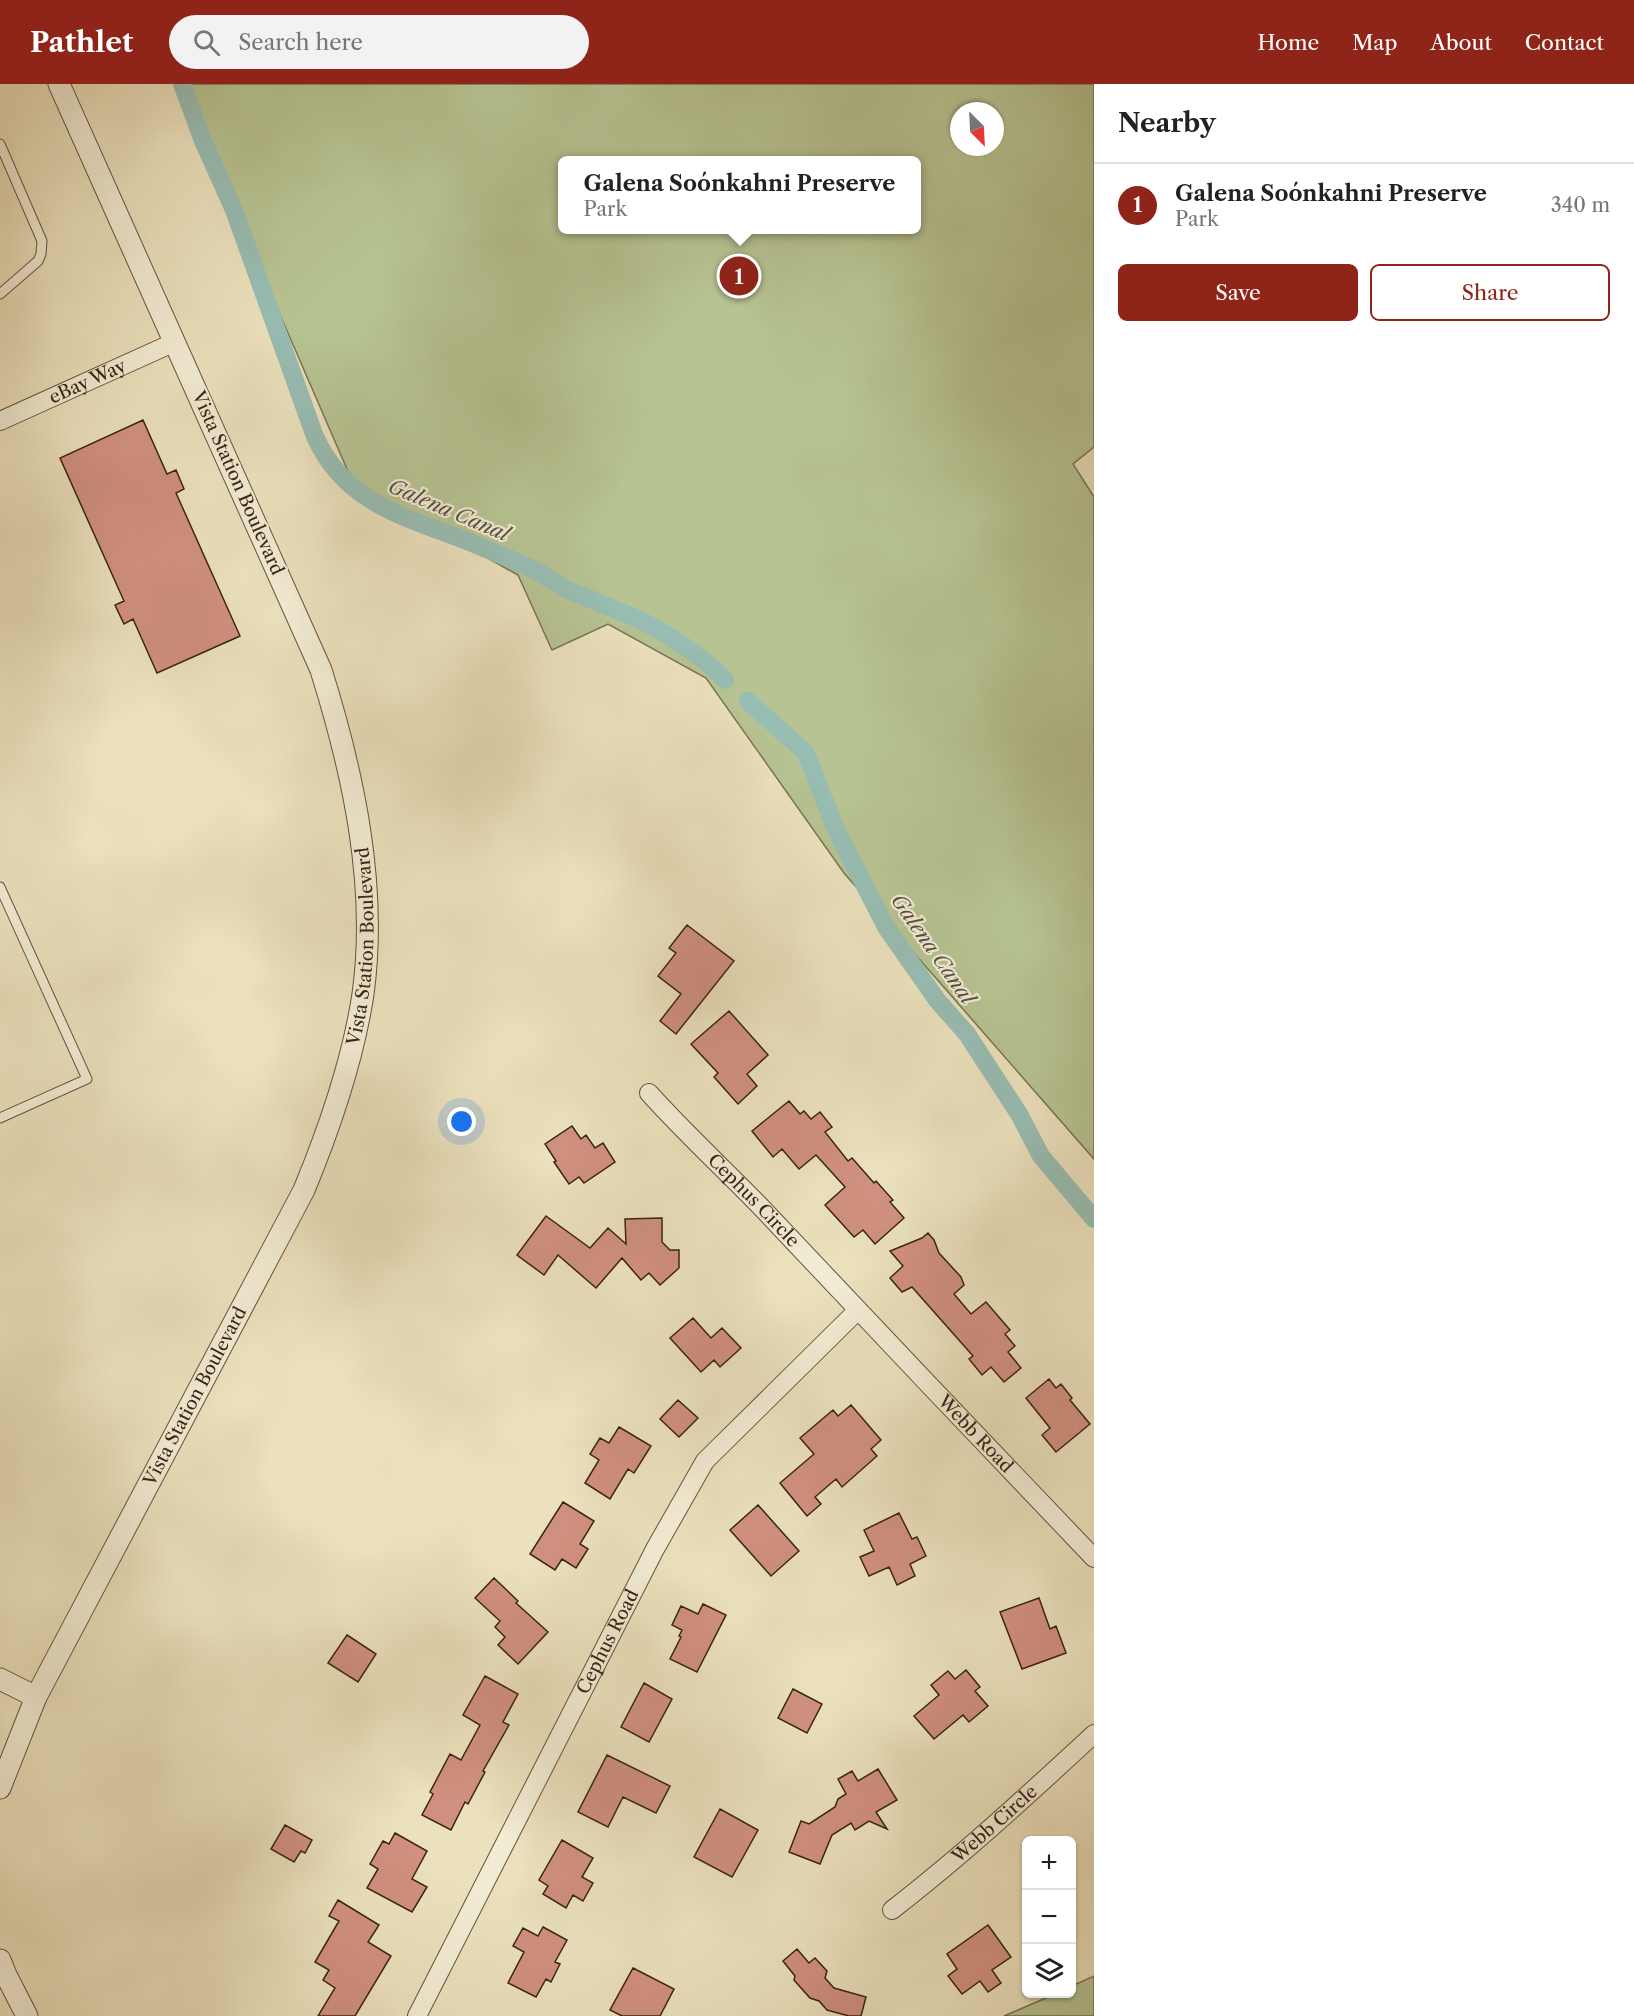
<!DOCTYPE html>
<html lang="en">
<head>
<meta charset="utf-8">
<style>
	:root { --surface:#fff; --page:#f2f2f2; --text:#222; --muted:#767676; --line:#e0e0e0; --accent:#8f2418 }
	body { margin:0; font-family:"Libre Caslon Text",serif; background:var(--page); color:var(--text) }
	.controls { position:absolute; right:18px; bottom:18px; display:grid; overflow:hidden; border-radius:9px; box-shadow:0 2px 4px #0004 }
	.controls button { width:54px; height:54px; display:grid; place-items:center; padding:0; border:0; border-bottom:2px solid var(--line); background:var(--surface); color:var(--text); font:30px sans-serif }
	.compass { position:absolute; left:950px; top:18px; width:54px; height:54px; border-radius:50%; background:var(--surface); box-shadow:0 2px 4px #0004; rotate:156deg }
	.you { position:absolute; left:462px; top:1038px; width:21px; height:21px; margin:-15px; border:4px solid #fff; border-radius:50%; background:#1a73e8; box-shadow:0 0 0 9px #1a73e833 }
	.badge { display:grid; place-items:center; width:39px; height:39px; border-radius:50%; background:var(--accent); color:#fff; font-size:20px; font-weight:700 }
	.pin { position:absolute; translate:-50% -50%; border:3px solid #fff; box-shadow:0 2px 6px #0006 }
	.popup { position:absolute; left:558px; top:72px; width:363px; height:78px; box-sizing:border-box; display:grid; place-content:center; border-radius:9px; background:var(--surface); filter:drop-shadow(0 2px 4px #0005); font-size:20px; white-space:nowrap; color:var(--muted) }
	.popup b { font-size:22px; color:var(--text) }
	.popup::after { content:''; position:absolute; left:50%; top:100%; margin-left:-12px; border:12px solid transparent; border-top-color:var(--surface) }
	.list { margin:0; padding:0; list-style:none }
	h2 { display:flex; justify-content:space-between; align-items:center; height:78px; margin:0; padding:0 24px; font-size:26px }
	h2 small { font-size:20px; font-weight:400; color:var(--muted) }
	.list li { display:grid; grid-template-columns:39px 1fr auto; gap:18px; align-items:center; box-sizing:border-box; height:84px; padding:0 24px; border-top:2px solid var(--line) }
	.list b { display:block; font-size:22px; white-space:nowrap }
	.list p { margin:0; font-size:20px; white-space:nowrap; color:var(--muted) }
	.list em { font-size:20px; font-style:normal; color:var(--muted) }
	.actions { display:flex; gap:12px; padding:18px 24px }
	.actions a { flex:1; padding:14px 0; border:2px solid var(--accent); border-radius:9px; text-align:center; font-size:21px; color:var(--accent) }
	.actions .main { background:var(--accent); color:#fff }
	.icon { flex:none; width:33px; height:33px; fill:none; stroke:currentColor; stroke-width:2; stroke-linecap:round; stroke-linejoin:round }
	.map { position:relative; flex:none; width:1094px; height:1932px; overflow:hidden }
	header { display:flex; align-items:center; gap:36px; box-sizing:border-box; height:84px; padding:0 30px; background:var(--accent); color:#fff }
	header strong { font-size:28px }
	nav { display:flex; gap:33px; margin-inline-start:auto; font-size:21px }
	.search { width:420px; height:54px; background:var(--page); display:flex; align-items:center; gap:15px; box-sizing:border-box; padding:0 21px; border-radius:33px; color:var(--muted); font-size:22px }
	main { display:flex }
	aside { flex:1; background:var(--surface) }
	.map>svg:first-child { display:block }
	.green { fill:#b7c392; stroke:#787454; stroke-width:1.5; fill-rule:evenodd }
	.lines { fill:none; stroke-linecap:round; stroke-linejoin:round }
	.canal { stroke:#98bdb3; stroke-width:18 }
	.building { fill:#d0907f; stroke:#382415; stroke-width:1.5 }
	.service-casing { stroke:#65533f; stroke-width:11 }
	.minor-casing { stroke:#65533f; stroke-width:20 }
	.tertiary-casing { stroke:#65533f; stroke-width:23 }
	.service { stroke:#f2ecd4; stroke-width:9 }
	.minor { stroke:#f2ecd4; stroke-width:18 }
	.tertiary { stroke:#f2ecd4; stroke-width:21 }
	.labels { text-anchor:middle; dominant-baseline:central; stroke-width:4.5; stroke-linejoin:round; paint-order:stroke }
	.street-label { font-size:18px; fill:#382415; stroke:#f2ecd4 }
	.water-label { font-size:20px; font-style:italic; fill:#555244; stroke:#f2ecd4 }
</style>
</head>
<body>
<header>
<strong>Pathlet</strong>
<div class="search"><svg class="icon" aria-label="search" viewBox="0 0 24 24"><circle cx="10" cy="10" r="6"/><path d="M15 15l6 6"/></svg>Search here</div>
<nav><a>Home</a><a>Map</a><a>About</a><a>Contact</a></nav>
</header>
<main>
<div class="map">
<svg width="1094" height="1932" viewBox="0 0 1094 1932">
	<rect width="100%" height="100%" fill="#ebe1bd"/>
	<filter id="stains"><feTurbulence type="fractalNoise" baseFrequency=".00333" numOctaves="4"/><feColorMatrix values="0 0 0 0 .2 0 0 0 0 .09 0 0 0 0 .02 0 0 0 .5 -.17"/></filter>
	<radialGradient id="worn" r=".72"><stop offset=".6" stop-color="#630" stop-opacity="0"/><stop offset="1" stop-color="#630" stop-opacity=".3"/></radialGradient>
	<!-- green -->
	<path class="green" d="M180 0H1094V363L1073 380 1094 413V1075L844 789 706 594 608 540 552 566 518 491 353 399ZM959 27H995V63H959ZM916 76V146H562V76Z
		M1094 1892V1932H1004L1055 1910H1072V1902Z"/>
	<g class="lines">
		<!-- canal -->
		<path class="canal" d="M182 0 203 57 234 126 314 350C346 426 418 435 486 465 503 472 520 479 536 487 547 493 557 500 568 506 589 515 610 523 631 532 661 545 703 572 725 596
			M748 617 806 669 836 746 886 843 937 916 967 950 1019 1030 1041 1072 1094 1135"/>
	</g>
	<!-- building -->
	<path class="building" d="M143 336 167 390 176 386 184 405 176 409 240 552 157 589 133 535 124 540 115 521 124 517 60 374Z
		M687 841 734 877 676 950 660 937 681 910 658 892 676 869 669 864Z
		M729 927 768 971 747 990 757 1002 738 1020 714 993 718 989 691 960Z
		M789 1017 800 1030 804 1027 811 1035 820 1028 832 1043 825 1048 848 1077 852 1074 874 1099 876 1097 893 1116 890 1118 904 1134 875 1160 863 1146 854 1153 825 1121 845 1103 816 1071 799 1085 782 1065 773 1073 752 1047Z
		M572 1042 581 1055 586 1051 595 1064 603 1059 615 1078 584 1099 579 1093 569 1100 554 1078 556 1077 545 1060Z
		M546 1132 590 1164 608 1144 626 1160 625 1135 662 1134V1158L670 1166H679V1184L660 1201 649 1189 641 1196 622 1174 596 1204 558 1171 544 1191 517 1171Z
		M928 1149 934 1156 939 1169 961 1193 964 1201 954 1210 971 1230 986 1218 1010 1246 1005 1250 1015 1262 1008 1268 1021 1284 1004 1298 991 1283 982 1291 969 1275 973 1272 912 1203 902 1208 890 1194 903 1182 890 1167 922 1154Z
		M693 1234 711 1254 722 1244 741 1264 720 1283 714 1276 701 1288 670 1254Z
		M1049 1295 1056 1304 1061 1300 1072 1314 1070 1316 1090 1340 1056 1368 1042 1351 1050 1344 1026 1314Z
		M678 1316 698 1334 679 1353 660 1335Z
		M851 1321 881 1356 871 1365 877 1372 842 1403 836 1395 815 1413 821 1420 807 1432 780 1399 814 1370 800 1354 833 1326 838 1332Z
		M619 1343 651 1362 634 1389 628 1385 610 1415 585 1399 599 1376 590 1370 600 1354 609 1359Z
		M563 1418 594 1437 580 1460 588 1465 576 1484 562 1475 555 1486 530 1470Z
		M758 1421 799 1467 771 1492 730 1446Z
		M899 1429 912 1455 917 1453 926 1472 910 1480 915 1492 897 1501 889 1483 869 1492 860 1473 874 1467 864 1446Z
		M494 1494 518 1517 516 1519 548 1548 518 1580 498 1561 505 1553 495 1543 500 1537 475 1514Z
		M1039 1514 1050 1545 1056 1542 1066 1569 1022 1585 1000 1528Z
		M703 1520 726 1531 697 1588 670 1575 681 1553 679 1552 682 1546 672 1541 681 1522 698 1530Z
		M347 1551 376 1570 358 1598 328 1579Z
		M966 1586 980 1603 975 1607 988 1622 969 1638 963 1631 934 1655 914 1632 939 1611 931 1601 948 1587 955 1595Z
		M485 1592 518 1610 503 1638 509 1641 483 1687 485 1688 468 1720 465 1718 451 1746 422 1731 433 1710 430 1708 450 1670 461 1676 480 1641 463 1631Z
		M644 1599 672 1615 649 1658 621 1643Z
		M793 1605 822 1620 807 1649 778 1634Z
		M607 1671 670 1702 656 1729 623 1713 608 1743 578 1728Z
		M878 1685 897 1716 876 1728 887 1745 869 1737 855 1746 851 1739 832 1751 820 1780 789 1768 801 1737 809 1740 835 1723 838 1715 846 1710 838 1695 852 1687 858 1697Z
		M720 1725 758 1746 732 1793 694 1773Z
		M285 1741 312 1756 305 1769 301 1767 294 1778 271 1765Z
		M395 1749 427 1767 412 1795 427 1803 412 1828 367 1804 378 1785 370 1780 383 1757 389 1760Z
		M562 1756 593 1774 582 1793 593 1799 583 1817 573 1811 566 1824 543 1810 548 1802 539 1796Z
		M338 1816 379 1841 368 1858 391 1872 355 1932H318L335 1904 323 1896 329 1886 315 1878 339 1837 329 1832Z
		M988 1841 1011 1873 992 1886 1001 1899 988 1908 980 1897 962 1910 948 1892 957 1885 947 1870Z
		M543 1843 567 1856 555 1878 560 1880 551 1898 546 1895 536 1913 508 1899 524 1868 513 1862 523 1844 538 1852Z
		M797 1865 809 1879 815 1874 827 1887 825 1894 834 1904 866 1913 861 1932H849L827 1926 819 1917 810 1914 794 1896 795 1892 783 1877Z
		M633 1884 674 1905 660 1932H622L610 1926Z"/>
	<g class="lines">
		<!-- service casing -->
		<g class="service-casing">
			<path id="service" d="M0 60 42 157 41 170 38 177 0 210
				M0 803 87 995 0 1034"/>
		</g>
		<!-- minor casing -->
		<g class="minor-casing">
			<g id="minor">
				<path id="s1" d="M0 337 175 258"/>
				<path id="s2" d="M649 1009C684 1048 723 1084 760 1122 871 1240 982 1357 1094 1474"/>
				<path id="s3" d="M892 1826C963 1771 1028 1711 1094 1650"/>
				<path id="s4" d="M417 1932 655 1465 705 1377 857 1227"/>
			</g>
		</g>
		<!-- tertiary casing -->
		<g class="tertiary-casing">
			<g id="tertiary">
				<path d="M0 1595 36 1613"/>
				<path id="s5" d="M0 1704 36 1613 304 1106C330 1043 353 977 363 910 378 802 353 688 321 586L59 0"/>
				<path d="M0 1876 6 1891 27 1932"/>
			</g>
		</g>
		<!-- service -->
		<use href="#service" class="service"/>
		<!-- minor -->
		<use href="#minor" class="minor"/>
		<!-- tertiary -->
		<use href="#tertiary" class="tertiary"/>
	</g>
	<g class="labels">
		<!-- street labels -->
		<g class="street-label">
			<text stroke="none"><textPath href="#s1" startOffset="96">eBay Way</textPath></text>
			<text transform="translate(238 399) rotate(66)">Vista Station Boulevard</text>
			<text stroke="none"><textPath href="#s5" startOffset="924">Vista Station Boulevard</textPath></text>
			<text stroke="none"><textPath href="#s2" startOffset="150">Cephus Circle</textPath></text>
			<text stroke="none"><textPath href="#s5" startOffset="438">Vista Station Boulevard</textPath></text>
			<text stroke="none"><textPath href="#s2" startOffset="472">Webb Road</textPath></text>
			<text stroke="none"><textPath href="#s4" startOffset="420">Cephus Road</textPath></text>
			<text stroke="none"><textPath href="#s3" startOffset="134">Webb Circle</textPath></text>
		</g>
		<!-- water labels -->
		<g class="water-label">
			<text transform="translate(449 426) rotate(23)">Galena Canal</text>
			<text transform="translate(933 865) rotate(55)">Galena Canal</text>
		</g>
	</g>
	<rect width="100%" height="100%" filter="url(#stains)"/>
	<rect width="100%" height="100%" fill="url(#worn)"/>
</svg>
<div class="controls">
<button>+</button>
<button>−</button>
<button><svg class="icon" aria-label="layers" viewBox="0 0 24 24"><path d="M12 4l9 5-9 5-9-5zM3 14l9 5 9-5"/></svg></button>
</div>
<svg class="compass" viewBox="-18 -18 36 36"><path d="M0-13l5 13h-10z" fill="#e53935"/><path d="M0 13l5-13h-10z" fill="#767676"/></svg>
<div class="you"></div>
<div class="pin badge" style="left:739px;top:192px">1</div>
<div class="popup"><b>Galena Soónkahni Preserve</b>Park</div>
</div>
<aside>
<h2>Nearby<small></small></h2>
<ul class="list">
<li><span class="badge">1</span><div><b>Galena Soónkahni Preserve</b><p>Park</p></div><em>340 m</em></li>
</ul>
<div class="actions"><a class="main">Save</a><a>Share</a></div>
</aside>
</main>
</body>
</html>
